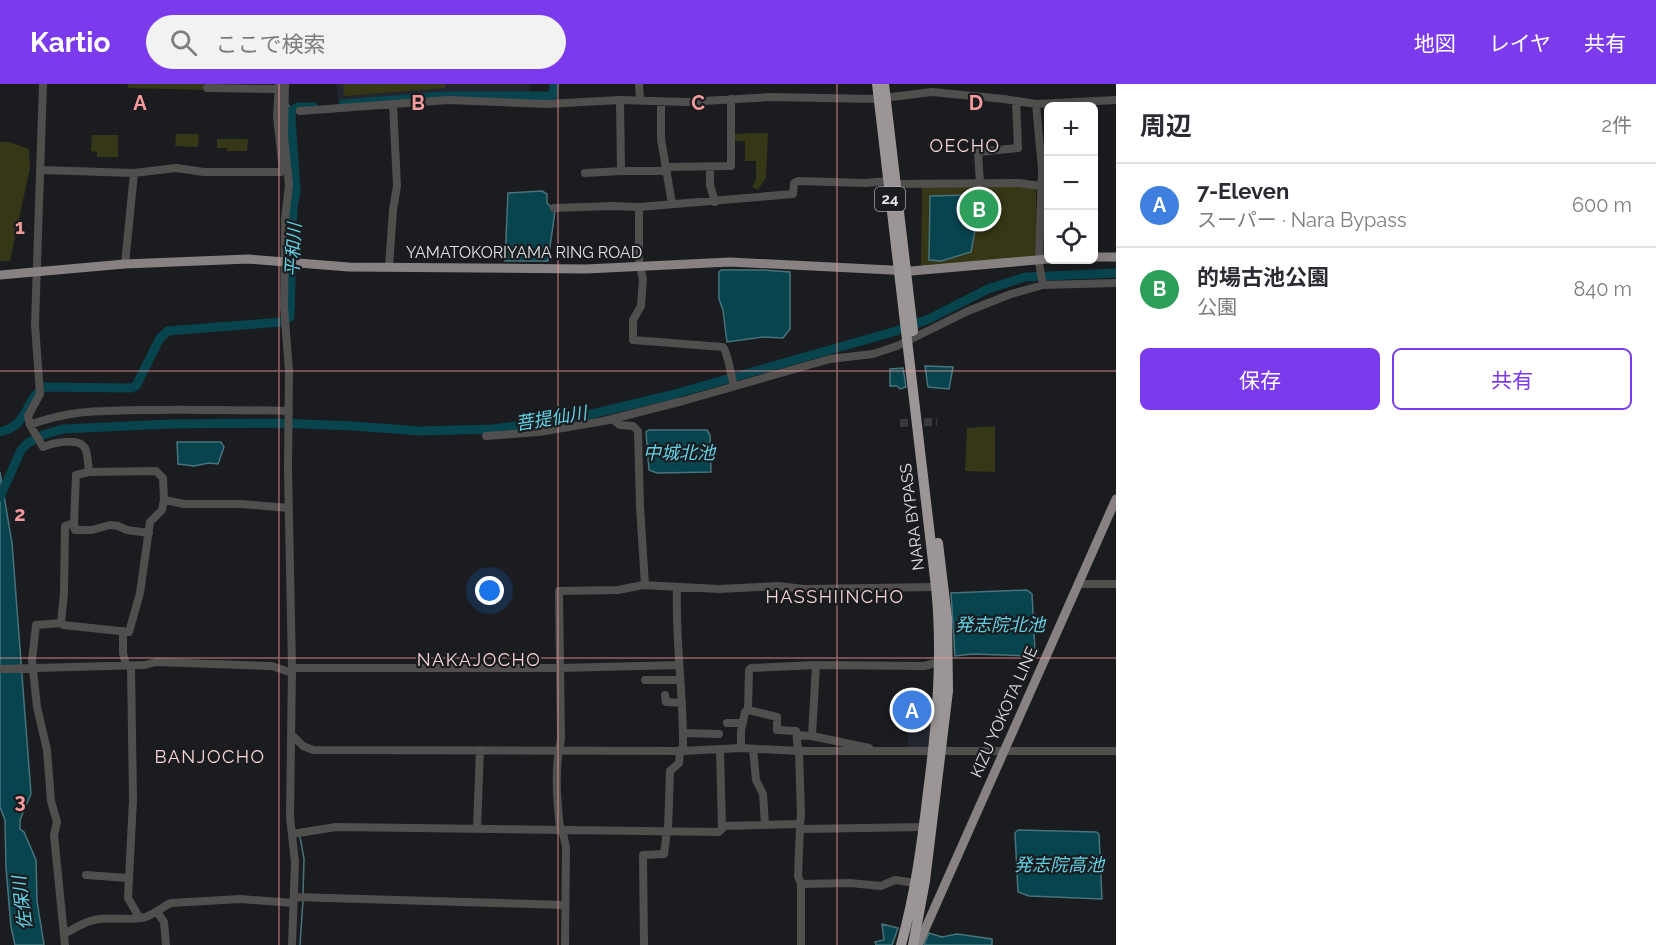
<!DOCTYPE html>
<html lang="ja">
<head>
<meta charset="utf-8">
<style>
	:root { --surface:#fff; --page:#f2f2f3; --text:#2b2b33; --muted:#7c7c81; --line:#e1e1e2; --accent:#7c3aed }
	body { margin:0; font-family:Raleway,"Noto Sans JP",sans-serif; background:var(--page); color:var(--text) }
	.controls { position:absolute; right:18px; top:18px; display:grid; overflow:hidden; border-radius:9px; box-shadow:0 3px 15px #0003 }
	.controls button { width:54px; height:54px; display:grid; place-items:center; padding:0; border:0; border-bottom:2px solid var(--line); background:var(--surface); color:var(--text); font:30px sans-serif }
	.you { position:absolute; left:490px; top:507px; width:21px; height:21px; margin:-15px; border:4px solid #fff; border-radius:50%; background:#1a73e8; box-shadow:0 0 0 9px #1a73e833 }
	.badge { display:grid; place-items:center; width:39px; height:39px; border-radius:50%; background:var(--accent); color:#fff; font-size:20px; font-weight:700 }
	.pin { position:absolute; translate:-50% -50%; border:3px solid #fff; box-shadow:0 2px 6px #0006 }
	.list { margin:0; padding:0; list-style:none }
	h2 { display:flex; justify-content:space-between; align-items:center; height:78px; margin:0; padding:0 24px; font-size:26px }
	h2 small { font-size:20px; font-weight:400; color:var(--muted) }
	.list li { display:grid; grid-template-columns:39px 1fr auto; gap:18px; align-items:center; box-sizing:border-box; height:84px; padding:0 24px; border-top:2px solid var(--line) }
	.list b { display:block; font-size:22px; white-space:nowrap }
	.list p { margin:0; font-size:20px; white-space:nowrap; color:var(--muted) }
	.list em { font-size:20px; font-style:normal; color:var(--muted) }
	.actions { display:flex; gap:12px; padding:18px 24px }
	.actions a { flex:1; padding:14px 0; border:2px solid var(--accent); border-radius:9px; text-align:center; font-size:21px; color:var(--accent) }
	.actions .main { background:var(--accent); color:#fff }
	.icon { flex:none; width:33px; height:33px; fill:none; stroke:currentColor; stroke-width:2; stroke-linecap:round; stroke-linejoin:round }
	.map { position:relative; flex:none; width:1116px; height:861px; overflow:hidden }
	header { display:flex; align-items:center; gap:36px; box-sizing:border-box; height:84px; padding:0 30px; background:var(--accent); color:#fff }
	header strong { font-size:28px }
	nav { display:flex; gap:33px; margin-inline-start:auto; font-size:21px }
	.search { width:420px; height:54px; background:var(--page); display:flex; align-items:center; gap:15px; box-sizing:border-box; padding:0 21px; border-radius:33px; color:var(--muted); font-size:22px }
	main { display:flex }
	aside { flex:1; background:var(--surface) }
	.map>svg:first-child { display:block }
	.built { fill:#23262f }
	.green { fill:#353716 }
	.water { fill:#07444e; stroke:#48737b; stroke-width:1.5 }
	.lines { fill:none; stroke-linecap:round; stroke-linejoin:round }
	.stream { stroke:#48737b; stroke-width:1.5 }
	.river { stroke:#07444e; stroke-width:9 }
	.minor-tunnel { stroke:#383a3d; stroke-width:8; stroke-dasharray:8 4; stroke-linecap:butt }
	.minor { stroke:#514e4e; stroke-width:8 }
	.major { stroke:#878181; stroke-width:9 }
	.highway { stroke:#9c9595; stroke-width:10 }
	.grid { fill:none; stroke:#f59b9c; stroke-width:1.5; stroke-opacity:0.55 }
	.labels { text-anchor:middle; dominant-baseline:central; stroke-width:4.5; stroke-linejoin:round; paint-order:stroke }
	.shield { fill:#1a1c20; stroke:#a5a6a9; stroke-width:1.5 }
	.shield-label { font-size:15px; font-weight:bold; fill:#e0e1e4 }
	.street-label { font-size:16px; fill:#e0e1e4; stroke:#1a1c20 }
	.neighbourhood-label { font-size:18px; letter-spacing:1.5px; fill:#f7d4d3; stroke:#1a1c20 }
	.water-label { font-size:18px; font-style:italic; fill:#63d1e4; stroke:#1a1c20 }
	.grid-label { font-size:20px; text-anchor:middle; font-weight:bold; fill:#f59b9c; stroke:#1a1c20; stroke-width:4.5; stroke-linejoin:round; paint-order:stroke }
</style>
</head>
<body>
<header>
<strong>Kartio</strong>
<div class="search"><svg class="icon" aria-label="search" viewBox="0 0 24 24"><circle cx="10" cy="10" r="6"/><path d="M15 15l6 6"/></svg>ここで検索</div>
<nav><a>地図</a><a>レイヤ</a><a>共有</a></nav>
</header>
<main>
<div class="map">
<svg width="1116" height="861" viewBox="0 0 1116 861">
	<rect width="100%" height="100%" fill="#1a1c20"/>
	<!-- built -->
	<path class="built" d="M336 0H529V12L449 10 338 18Z
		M933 615 928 664 908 663V616Z"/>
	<!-- green -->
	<path class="green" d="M127 0H205L202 6 129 4Z
		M343 0H445V4L344 12Z
		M768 49 766 94 758 106 752 103 756 96V77H745V57H731V50Z
		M176 50H199L198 63 175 62Z
		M92 51H118V73H97V68L91 67Z
		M217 55H248L247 67H227V64H217Z
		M0 58H9L29 65 30 84 10 177H0Z
		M1020 101 1036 104 1037 172 921 182 922 102Z
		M995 342V388L965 387 967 344Z"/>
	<!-- water -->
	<path class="water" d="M542 107 547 110V119L555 127 548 177H505L508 109Z
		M970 111 976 117V141L971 168 941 177 929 176 930 112Z
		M721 186H763L790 188V245L783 254 763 253 727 258 723 226 719 215V188Z
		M925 282 953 283 949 305 928 303Z
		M903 284 906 303 900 305 897 302H890V285Z
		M649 346H707L710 351 711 388 657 389 649 386 646 348Z
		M177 358H221L224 363 218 380 209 379 194 382 178 380Z
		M0 388 12 459 31 710 20 736V745L24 748 36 776 37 817 44 861H15L11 843 6 784 5 736 0 723Z
		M1027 506 1032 510 1035 568 1032 572 972 570 955 572 951 509Z
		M1018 746 1096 748 1099 750 1102 815 1029 812 1018 808 1015 749Z
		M882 840 898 844 892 861H876L875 858 884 856Z
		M929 849 942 853 957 850 992 855V861H924Z"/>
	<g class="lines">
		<!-- stream -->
		<path class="stream" d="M288 20 292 27
			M300 753 304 775 303 811
			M300 861 303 816"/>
		<!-- river -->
		<path class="river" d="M343 20 443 12H553L554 0
			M0 348C31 340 24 316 44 303L131 304 136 302 160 254 168 247 281 238 290 233 293 125 296 106 291 33 292 27 298 23H314
			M0 413 21 366 28 359 43 351 63 345 170 340 277 339 354 342 419 347 492 345 542 339 596 329 671 311 893 248 929 235 988 205 1025 193 1116 189"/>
		<!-- minor-tunnel -->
		<path class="minor-tunnel" d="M900 339 937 338"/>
		<!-- minor -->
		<path class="minor" d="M43 0 35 241 40 310 28 332 30 341 43 363C52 359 79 353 85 364 88 370 88 381 89 388
			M285 0 284 52 289 101 285 135 284 223 289 287 288 385 292 584 290 733 295 778 292 861
			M639 0 640 16
			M207 4 279 5
			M620 16 621 87H667
			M661 17V55L672 120
			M1036 20 1042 85 1039 179 1043 201
			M300 27 448 16 546 20 620 16 686 18 771 13 875 15 932 8 1004 15 1036 20 1116 16
			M666 83 731 82V15
			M710 83V101L715 118
			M41 86 134 89 176 84 204 88H281L283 86 277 33 279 0
			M585 89 621 87
			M980 99 978 68 1018 64 1016 17
			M896 100 1019 99 1040 102
			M554 124 612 122 639 123
			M125 180 134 89
			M389 183 393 126 397 102 393 20
			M734 302C731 292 728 269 723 263L633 256V236L641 222 643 195 639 179V123L793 110 794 99 798 97 866 99 888 97
			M612 335 620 341 633 342 638 347 640 422 645 501
			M30 341C69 326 99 327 140 326 189 325 239 326 289 327
			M486 352 539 348 604 337 683 317 830 275 873 270 897 262 968 227 1011 210 1043 201 1116 199
			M156 387 163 394 164 416 162 426 150 438 140 509 129 548 63 541 61 539 64 509 65 442 74 439 76 391 89 388Z
			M164 416 184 420H241L289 424
			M74 439 75 446H92L110 441 118 442 127 446 149 449
			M1078 500H1116
			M677 503C675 557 684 612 683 667
			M61 539 36 541 32 576 37 623 47 666 51 717 57 738 54 751 65 861
			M123 547V569L126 581
			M131 582 133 716 128 814 139 833
			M292 584H559L679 581
			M0 585 145 581 156 578 272 582 292 589
			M645 596H680
			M665 611 666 618 682 619
			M748 626 777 633V646L796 647 798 666
			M727 639H743
			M683 649 719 650
			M292 651 303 662 313 666 683 667 741 664 799 667H1116
			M797 651 812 652 869 664
			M812 652 816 581
			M741 664V647L745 628 748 626 749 586 751 584 816 581 924 582 940 578
			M720 665 722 745
			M753 665 756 696 763 710 765 741
			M798 740 800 739 801 731 799 667
			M800 743 798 792 801 800V861
			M477 744 480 666
			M560 745C557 715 554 685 561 655L559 507 618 506 643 501 719 505 778 502 804 505 936 503
			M562 745 566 763 565 861
			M668 746 670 687 679 679 680 666
			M292 750 336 743 719 748 723 742 798 740 803 745 924 743
			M86 791 128 794
			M801 800 850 799 881 802 895 796 916 799
			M294 813 565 821
			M158 829 164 838 166 861
			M64 850C73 845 84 838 94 836 107 833 127 836 142 834 154 831 160 824 171 819L240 815 293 819
			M644 861 643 771 664 770 667 746"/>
		<!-- major -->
		<path class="major" d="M1094 173H1116
			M0 191 125 180 248 175 349 183 586 185 730 178 911 187 1048 175
			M918 861 1116 415"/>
		<!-- highway -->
		<path class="highway" d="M877 0 936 503C943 572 937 639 928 708 922 760 915 811 901 861
			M884 0 913 247
			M913 861 925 797 948 607 947 534 938 459"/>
	</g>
	<!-- grid -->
	<path class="grid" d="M279 0V861M558 0V861M837 0V861M0 287H1116M0 574H1116"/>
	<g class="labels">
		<!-- shield labels -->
		<rect class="shield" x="875" y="103" width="30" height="24" rx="4.5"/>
		<g class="shield-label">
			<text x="890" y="115">24</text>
		</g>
		<!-- street labels -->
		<g class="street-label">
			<text x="524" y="168">YAMATOKORIYAMA RING ROAD</text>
			<text transform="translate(912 433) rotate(-97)">NARA BYPASS</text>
			<text transform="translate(1004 628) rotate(-66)">KIZU YOKOTA LINE</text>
		</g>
		<!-- neighbourhood labels -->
		<g class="neighbourhood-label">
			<text x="965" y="61">OECHO</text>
			<text x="835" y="512">HASSHIINCHO</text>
			<text x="479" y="575">NAKAJOCHO</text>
			<text x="210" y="672">BANJOCHO</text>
		</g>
		<!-- water labels -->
		<g class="water-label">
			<text transform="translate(293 166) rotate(-87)">平和川</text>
			<text transform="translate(551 334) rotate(-9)">菩提仙川</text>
			<text x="679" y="368">中城北池</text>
			<text x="1000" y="540">発志院北池</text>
			<text x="1059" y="780">発志院高池</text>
			<text transform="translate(22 819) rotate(-97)">佐保川</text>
		</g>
	</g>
	<g class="grid-label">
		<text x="140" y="26">A</text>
		<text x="418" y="26">B</text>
		<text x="698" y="26">C</text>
		<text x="976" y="26">D</text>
		<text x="20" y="150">1</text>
		<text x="20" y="437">2</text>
		<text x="20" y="724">3</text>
	</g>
</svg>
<div class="controls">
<button>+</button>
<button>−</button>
<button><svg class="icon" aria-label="locate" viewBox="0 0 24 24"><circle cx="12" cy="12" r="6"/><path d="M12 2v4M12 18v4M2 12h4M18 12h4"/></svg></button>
</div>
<div class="you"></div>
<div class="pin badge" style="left:912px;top:626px;background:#3f7fe0">A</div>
<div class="pin badge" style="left:979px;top:125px;background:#2e9e5b">B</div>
</div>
<aside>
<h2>周辺<small>2件</small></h2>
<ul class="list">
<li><span class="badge" style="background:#3f7fe0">A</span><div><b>7-Eleven</b><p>スーパー · Nara Bypass</p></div><em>600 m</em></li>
<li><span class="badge" style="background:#2e9e5b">B</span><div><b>的場古池公園</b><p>公園</p></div><em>840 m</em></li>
</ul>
<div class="actions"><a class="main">保存</a><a>共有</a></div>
</aside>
</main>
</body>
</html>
